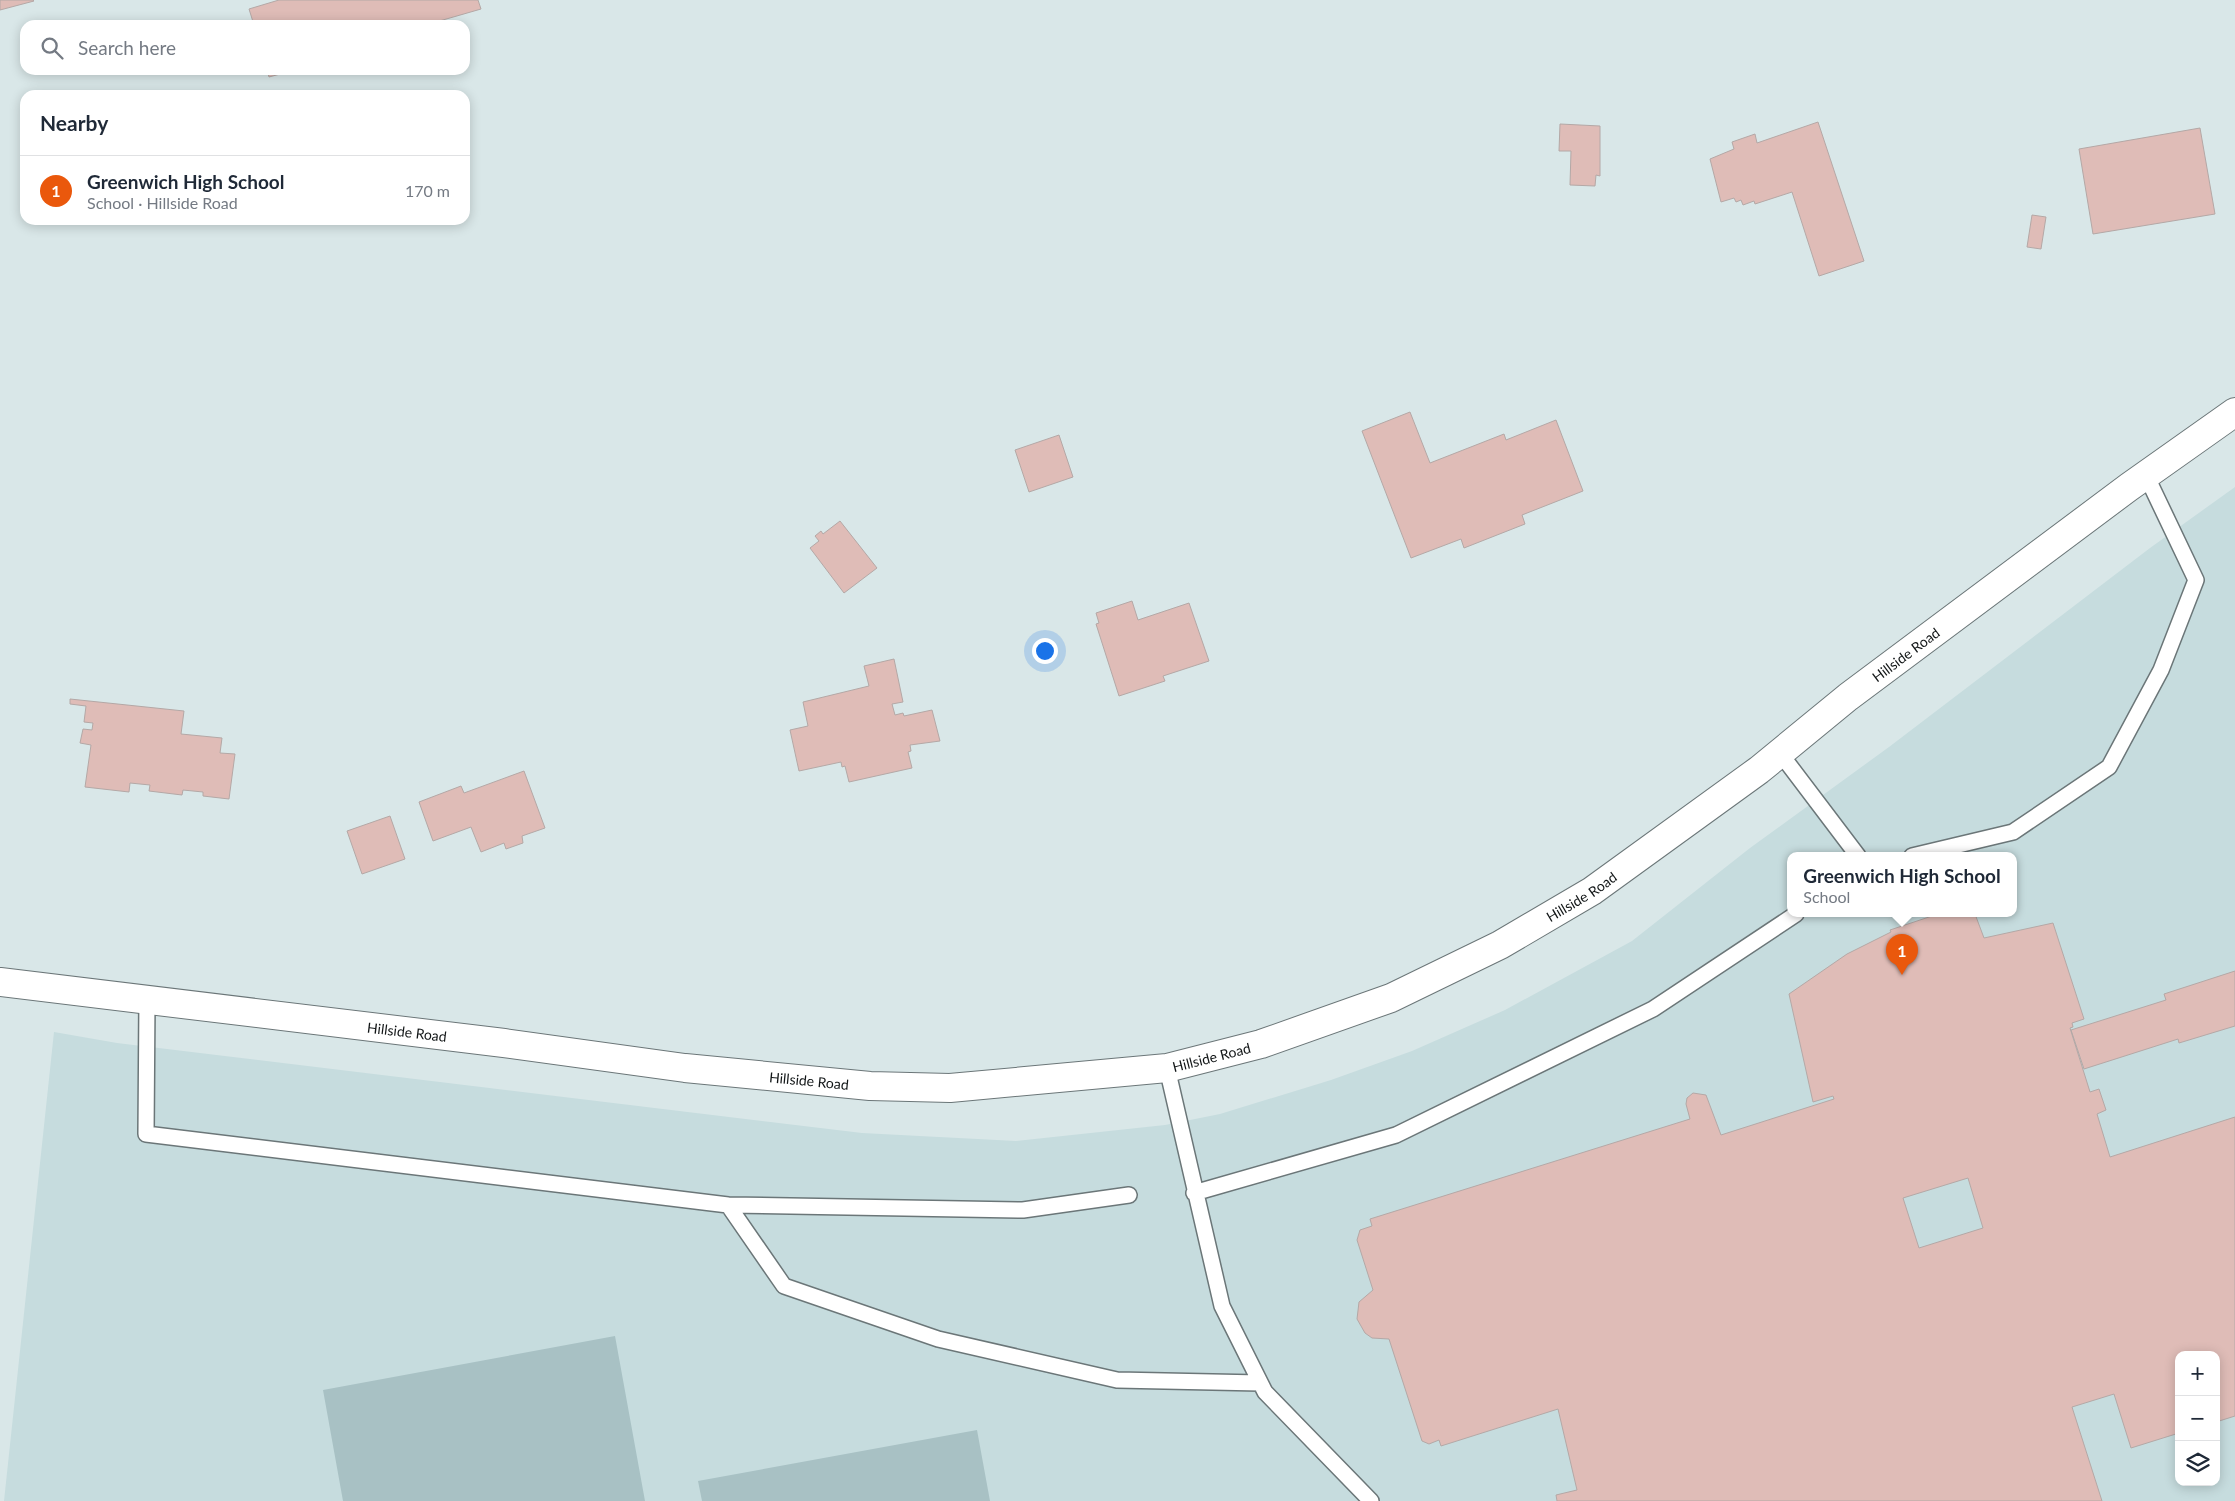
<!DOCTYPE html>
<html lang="en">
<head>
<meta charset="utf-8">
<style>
	:root { --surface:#fff; --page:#f6f6f7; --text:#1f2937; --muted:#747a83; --line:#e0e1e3; --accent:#ea580c }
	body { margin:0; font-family:Lato,sans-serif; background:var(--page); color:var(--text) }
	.controls { position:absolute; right:15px; bottom:15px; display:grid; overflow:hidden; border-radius:10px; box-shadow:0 2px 12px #0003 }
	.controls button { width:45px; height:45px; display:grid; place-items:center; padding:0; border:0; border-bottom:1px solid var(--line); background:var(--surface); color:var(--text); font:25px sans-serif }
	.you { position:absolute; left:1044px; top:650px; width:18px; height:18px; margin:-12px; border:4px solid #fff; border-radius:50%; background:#1a73e8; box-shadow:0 0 0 8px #1a73e833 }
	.badge { display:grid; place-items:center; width:32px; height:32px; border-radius:50%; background:var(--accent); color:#fff; font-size:16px; font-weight:700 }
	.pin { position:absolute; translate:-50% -41px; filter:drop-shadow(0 1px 2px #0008) }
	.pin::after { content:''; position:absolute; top:26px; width:18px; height:15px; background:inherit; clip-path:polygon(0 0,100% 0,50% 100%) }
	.popup { position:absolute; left:1787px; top:852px; width:230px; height:65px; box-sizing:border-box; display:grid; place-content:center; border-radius:10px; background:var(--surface); filter:drop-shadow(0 1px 4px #0005); font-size:16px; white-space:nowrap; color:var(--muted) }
	.popup b { font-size:19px; color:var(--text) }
	.popup::after { content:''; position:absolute; left:50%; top:100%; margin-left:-10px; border:10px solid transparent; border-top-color:var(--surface) }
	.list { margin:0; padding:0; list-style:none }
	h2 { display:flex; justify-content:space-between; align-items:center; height:65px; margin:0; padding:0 20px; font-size:21px }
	h2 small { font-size:16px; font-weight:400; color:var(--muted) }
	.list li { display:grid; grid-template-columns:32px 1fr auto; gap:15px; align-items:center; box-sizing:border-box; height:70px; padding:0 20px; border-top:1px solid var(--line) }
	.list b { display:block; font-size:19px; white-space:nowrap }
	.list p { margin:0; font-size:16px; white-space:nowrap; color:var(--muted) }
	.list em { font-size:16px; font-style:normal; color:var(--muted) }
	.icon { flex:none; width:28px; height:28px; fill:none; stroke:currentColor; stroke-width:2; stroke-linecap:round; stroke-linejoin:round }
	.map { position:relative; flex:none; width:2235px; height:1501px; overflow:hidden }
	.search { position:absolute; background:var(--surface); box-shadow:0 2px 12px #0003; left:20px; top:20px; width:450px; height:55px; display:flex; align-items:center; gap:12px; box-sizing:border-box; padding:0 18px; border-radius:15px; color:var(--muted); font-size:19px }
	.panel { position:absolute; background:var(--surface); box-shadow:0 2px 12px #0003; left:20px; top:90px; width:450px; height:135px; border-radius:15px }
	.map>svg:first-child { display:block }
	.built { fill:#c6dcde; fill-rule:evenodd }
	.green { fill:#a8c1c4 }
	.building { fill:#dfbcb7; stroke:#b4a8a6; fill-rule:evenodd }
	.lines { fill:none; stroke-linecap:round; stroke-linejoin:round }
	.lane-casing { stroke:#6b7678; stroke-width:18 }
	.street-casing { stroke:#6b7678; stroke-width:30 }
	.lane { stroke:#fff; stroke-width:15 }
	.street { stroke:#fff; stroke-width:28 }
	.labels { text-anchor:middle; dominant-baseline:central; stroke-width:4; stroke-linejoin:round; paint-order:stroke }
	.street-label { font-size:14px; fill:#111516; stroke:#e7f4f5 }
</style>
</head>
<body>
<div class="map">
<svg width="2235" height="1501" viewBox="0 0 2235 1501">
	<rect width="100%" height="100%" fill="#d9e7e8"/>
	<!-- built -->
	<path class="built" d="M2235 487V1501H4L54 1032 117 1043 862 1133 1016 1141 1165 1125 1220 1114 1331 1080 1412 1051 1505 1010 1632 941 1750 848 1889 747 2150 548ZM1791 856H2013V914H1791ZM2179 1355H2216V1482H2179Z"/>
	<!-- green -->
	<path class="green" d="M615 1336 645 1501H343L323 1390Z
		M977 1430 990 1501H702L698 1481Z"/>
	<!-- building -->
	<path class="building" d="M0 0H33L34 1 0 10Z
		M279 0H478L481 9 436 22 437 25H254L249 9Z
		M267 70H295L269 77Z
		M1818 122 1864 261 1819 276 1792 192 1755 204 1754 201 1743 205 1741 200 1736 202 1734 198 1721 202 1710 159 1734 149 1732 142 1755 134 1757 143Z
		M1560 124 1600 126V176L1596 175 1595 186 1570 185 1571 151H1559Z
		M2200 128 2215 214 2093 234 2079 149Z
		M2032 215 2046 217 2041 249 2027 247Z
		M1410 412 1430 463 1504 434 1506 440 1556 420 1583 491 1522 515 1525 524 1464 548 1461 539 1411 558 1362 431Z
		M1059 435 1073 477 1029 492 1015 450Z
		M840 521 877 568 844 593 810 548 819 541 815 536 821 531 823 534Z
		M1132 601 1138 620 1189 603 1209 661 1163 676 1165 681 1119 696 1096 624 1099 623 1096 613Z
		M894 659 903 702 892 704 895 715 903 713 904 716 932 710 940 741 910 745 911 751 908 752 912 768 849 782 845 766 842 767 841 762 799 771 790 730 808 726 803 702 869 686 864 666Z
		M70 699 184 711 181 734 222 738 220 753 235 754 229 799 203 796V792L183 790 182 795 149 791 150 785 130 783 129 792 85 787 91 745 80 743 83 729 92 730 93 723 84 722 86 706 70 704Z
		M524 771 545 828 522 836 523 843 506 849 504 843 481 852 471 827 433 841 419 802 461 786 464 793Z
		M390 816 405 859 362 874 347 831Z
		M1938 914H1975L1984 938 2053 923 2084 1019 2072 1023 2073 1027 2070 1028 2090 1092 2099 1089 2106 1110 2097 1114 2110 1157 2235 1117V1416L2216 1422V1355H2179V1433L2131 1448 2114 1394 2072 1407 2102 1501H1557L1556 1495 1577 1490 1558 1409 1441 1446 1439 1440 1429 1444 1422 1441 1389 1339 1372 1338 1365 1333 1357 1319 1359 1302 1373 1290 1357 1240 1360 1230 1372 1226 1370 1219 1690 1119 1686 1104 1687 1098 1693 1093 1706 1095 1721 1135 1834 1099 1833 1096 1813 1102 1789 994 1847 954 1891 932 1890 930ZM1968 1178 1983 1228 1919 1248 1903 1198Z
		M2235 971V1026L2179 1043 2178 1039 2084 1069 2071 1030 2166 1000 2164 994Z"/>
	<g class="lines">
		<!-- lane casing -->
		<g class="lane-casing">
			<path id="lane" d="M1780 753 1858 856
				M1912 856 2013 832 2109 767 2161 670 2196 580 2146 475
				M147 999 146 1134 728 1205 784 1286 938 1339 1117 1380 1260 1383
				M1167 1068 1222 1306 1265 1392 1371 1501
				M1194 1193 1396 1135 1653 1009 1796 914
				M728 1205 1023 1210 1129 1195"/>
		</g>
		<!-- street casing -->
		<g class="street-casing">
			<g id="street">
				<path id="s1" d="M0 982 504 1043 685 1068 870 1086 950 1088 1167 1068 1261 1044 1391 998 1500 945 1592 891 1759 770 1848 697 2129 487 2235 412"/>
			</g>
		</g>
		<!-- lane -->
		<use href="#lane" class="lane"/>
		<!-- street -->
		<use href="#street" class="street"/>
	</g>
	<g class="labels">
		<!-- street labels -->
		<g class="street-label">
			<text stroke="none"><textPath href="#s1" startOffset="2030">Hillside Road</textPath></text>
			<text stroke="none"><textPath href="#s1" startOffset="1625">Hillside Road</textPath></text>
			<text stroke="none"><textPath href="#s1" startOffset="410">Hillside Road</textPath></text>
			<text stroke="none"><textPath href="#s1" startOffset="1220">Hillside Road</textPath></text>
			<text stroke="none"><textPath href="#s1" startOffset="815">Hillside Road</textPath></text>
		</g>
	</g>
</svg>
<div class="controls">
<button>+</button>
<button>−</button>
<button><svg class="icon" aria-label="layers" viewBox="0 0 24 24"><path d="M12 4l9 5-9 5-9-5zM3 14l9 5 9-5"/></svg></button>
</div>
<div class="you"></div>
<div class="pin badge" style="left:1902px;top:975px">1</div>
<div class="popup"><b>Greenwich High School</b>School</div>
<div class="search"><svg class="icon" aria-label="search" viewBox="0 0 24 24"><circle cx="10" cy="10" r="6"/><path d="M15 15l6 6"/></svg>Search here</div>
<section class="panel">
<h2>Nearby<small></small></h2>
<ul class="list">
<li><span class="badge">1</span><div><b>Greenwich High School</b><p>School · Hillside Road</p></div><em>170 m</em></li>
</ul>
</section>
</div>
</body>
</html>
